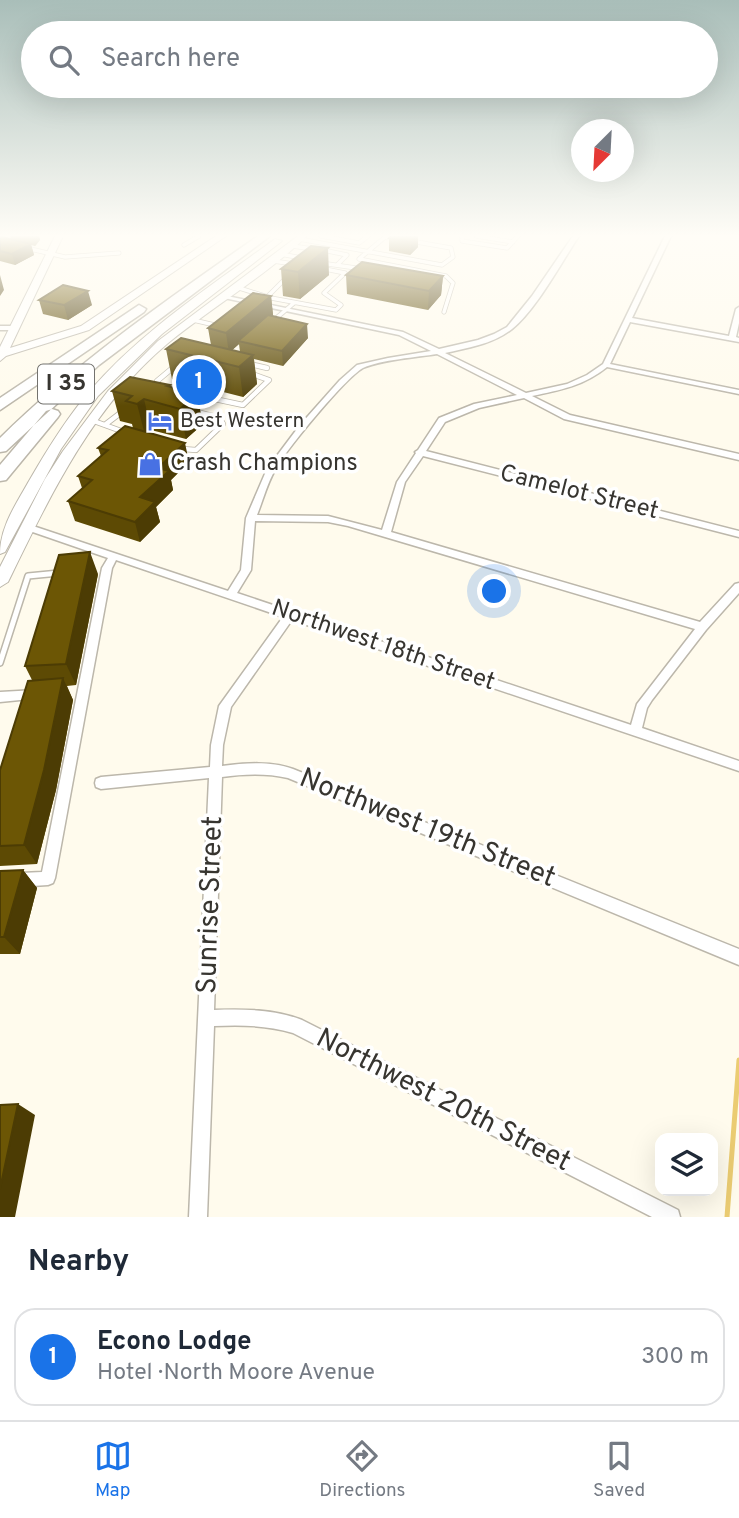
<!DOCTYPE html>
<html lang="en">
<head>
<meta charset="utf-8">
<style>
	:root { --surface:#fff; --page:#f6f6f7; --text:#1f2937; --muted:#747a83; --line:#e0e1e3; --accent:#1a73e8 }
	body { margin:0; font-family:Overpass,sans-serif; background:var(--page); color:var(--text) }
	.controls { position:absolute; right:21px; bottom:21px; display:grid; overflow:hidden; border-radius:14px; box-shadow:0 7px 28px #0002 }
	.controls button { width:63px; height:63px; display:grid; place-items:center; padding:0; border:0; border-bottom:2px solid var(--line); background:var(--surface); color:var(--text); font:35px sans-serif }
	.compass { position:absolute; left:571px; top:119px; width:63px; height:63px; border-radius:50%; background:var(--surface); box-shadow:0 7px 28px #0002; rotate:204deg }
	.you { position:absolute; left:495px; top:592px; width:24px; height:24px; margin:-18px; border:5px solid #fff; border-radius:50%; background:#1a73e8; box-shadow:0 0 0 10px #1a73e833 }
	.badge { display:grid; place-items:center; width:46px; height:46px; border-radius:50%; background:var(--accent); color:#fff; font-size:23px; font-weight:700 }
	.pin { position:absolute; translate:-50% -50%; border:4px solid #fff; box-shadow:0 2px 7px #0006 }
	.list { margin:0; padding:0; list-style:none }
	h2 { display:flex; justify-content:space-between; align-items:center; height:91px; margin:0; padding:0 28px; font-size:30px }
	h2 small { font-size:23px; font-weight:400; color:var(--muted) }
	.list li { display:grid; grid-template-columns:46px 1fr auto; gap:21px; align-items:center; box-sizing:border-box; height:98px; margin:0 14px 14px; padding:0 14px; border:2px solid var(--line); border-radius:21px }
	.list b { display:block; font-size:26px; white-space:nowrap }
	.list p { margin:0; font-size:23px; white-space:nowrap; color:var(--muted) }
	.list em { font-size:23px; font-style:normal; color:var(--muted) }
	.icon { flex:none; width:38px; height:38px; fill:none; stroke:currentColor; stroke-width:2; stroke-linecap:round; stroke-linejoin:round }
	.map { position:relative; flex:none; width:739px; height:1217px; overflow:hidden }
	.search { position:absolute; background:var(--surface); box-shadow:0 7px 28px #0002; left:21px; right:21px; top:21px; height:77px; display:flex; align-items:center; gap:18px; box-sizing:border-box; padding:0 24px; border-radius:38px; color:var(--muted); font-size:26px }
	.sheet { height:203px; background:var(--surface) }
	nav { display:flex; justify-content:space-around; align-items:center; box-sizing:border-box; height:98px; border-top:2px solid var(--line); background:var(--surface); font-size:19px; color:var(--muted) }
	nav a { display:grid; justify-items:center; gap:4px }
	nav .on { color:var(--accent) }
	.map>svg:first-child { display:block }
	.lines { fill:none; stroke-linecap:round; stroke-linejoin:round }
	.stream { stroke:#ebcc72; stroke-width:5 }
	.lane-far2-casing { stroke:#bcb7ab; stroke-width:5 }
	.lane-far1-casing { stroke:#bcb7ab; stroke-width:6 }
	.lane-casing { stroke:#bcb7ab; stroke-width:8 }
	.street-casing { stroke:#bcb7ab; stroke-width:3 }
	.secondary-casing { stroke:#bcb7ab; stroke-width:2 }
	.highway-casing { stroke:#bcb7ab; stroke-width:3 }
	.lane-far2 { stroke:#fff; stroke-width:3.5 }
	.lane-far1 { stroke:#fff; stroke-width:4.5 }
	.lane { stroke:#fff; stroke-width:5 }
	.street { fill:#fff; fill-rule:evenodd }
	.secondary { fill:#fff; fill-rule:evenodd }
	.highway { fill:#fff; fill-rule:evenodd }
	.wall { fill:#5d4a04; fill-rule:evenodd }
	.shaded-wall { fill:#4c3c04 }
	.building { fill:#6c5605; stroke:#4c3c04; stroke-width:2 }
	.labels { text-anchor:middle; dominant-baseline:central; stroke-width:7; stroke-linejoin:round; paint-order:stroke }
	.far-poi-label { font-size:21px; fill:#373530; stroke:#fff; text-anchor:start }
	.shield { fill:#fff; stroke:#73726e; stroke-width:2 }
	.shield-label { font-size:23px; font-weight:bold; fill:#373530 }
	.poi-label { font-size:24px; fill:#373530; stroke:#fff; text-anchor:start }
	.street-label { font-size:24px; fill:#373530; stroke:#fff }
	.near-street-label { font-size:28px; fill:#373530; stroke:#fff }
</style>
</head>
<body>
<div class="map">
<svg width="739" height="1217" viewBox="0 0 739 1217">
	<rect width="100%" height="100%" fill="#fffbed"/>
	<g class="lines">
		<!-- stream -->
		<path class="stream" d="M727 1217 739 1060"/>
		<!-- lane-far2 casing -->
		<g class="lane-far2-casing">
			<path id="lane-far2" d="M321 236 359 243 368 236
				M462 236V241L507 248 518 236
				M476 236 513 242
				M394 238 385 237 359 259 446 276 453 283 444 312
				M299 239 442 265 453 257 451 248 411 241
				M184 245 199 236
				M292 246 313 249
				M26 248 65 257 119 253
				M323 250 347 255 337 265
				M280 254 302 258
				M273 261 294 264
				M321 263 356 268
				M236 287 271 298 336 310 341 305 324 293 345 273 325 269
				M268 296 286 278
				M193 320 219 326
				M274 320 294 303"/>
		</g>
		<!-- lane-far1 casing -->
		<g class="lane-far1-casing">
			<path id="lane-far1" d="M250 364 267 368
				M158 385 157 381 175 366
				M191 394 243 405 269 380 249 373
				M91 420 124 432
				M106 424 123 411
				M183 449 196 450 223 424 220 418 197 412"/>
		</g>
		<!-- lane casing -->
		<g class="lane-casing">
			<path id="lane" d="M0 663 28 576 59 573"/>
		</g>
		<!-- street casing -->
		<g class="street-casing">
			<path id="street" d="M573 236H579C561 263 536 310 512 329 493 344 468 348 445 353L526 393 567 384 587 375 603 364 665 236H671L632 318 729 336 736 309 739 307V323L736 337 739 338V342L630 322 610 364 739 390V394L607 367C583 386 561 390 532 396L570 415 739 454V460L564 419 524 398 479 408 445 422 426 451 739 531V537L423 456 405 482 391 532 700 622 735 584 739 583V593L706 630 652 700 647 708 642 728 739 761V771L292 620 231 707 223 745 222 766C246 763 271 761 293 769L739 949V965L288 778C266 773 244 774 222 777L214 1010C244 1009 274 1009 302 1020L678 1210 680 1217H652L293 1033C267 1025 241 1025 214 1026L207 1217H189L209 778 101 789 96 787 95 783 96 779 101 777 210 767 211 745 219 706 283 617 116 560 112 568 55 878 53 883 48 885 0 888V874L42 872 102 568 108 558 24 529 22 527 24 525H30L228 591 241 570 246 518 267 469 300 425 340 380 357 365 388 358 431 351 399 335 224 298 222 297V295L403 332 439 349 478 340 494 334 507 327 532 296ZM437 354 517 395 474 404 439 418 418 450 415 452 416 453 397 482 382 530 328 516 257 515C263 500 267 484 275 470 285 451 345 378 363 368 380 360 418 357 437 354ZM255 521 328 522 348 526 695 629 637 704 631 725 237 593 251 570Z
				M0 326H15L18 328 15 330H0Z
				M36 690 40 692 42 695 40 698 0 702V692Z"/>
		</g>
		<!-- secondary casing -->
		<g class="secondary-casing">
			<path id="secondary" d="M55 236H63L10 348 81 326 216 236H226L89 330 6 356 0 361V347Z
				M298 236H307C267 275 211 308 167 344 92 407 50 496 8 582L0 587V567L45 479 63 451 108 391 158 341Z
				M275 239 282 241 162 334 98 396 61 449 5 552 0 554C0 527 16 504 29 481 47 450 66 419 89 392 141 331 211 286 275 239Z"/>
		</g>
		<!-- highway casing -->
		<g class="highway-casing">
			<path id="highway" d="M258 236H270L99 365 6 451 0 452V438C78 361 168 299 258 236Z
				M139 305 146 309 144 312 0 410V398Z
				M52 409 58 411 60 414 58 417 6 480 0 481V465L46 411Z"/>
		</g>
		<!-- lane-far2 -->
		<use href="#lane-far2" class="lane-far2"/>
		<!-- lane-far1 -->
		<use href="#lane-far1" class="lane-far1"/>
		<!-- lane -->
		<use href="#lane" class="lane"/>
		<!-- street -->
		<use href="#street" class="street"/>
		<!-- secondary -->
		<use href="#secondary" class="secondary"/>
		<!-- highway -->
		<use href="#highway" class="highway"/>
	</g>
	<!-- wall -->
	<path class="wall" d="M10 236H39L40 240 35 246 31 245 34 255 15 265 0 261V239H11Z
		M391 236H418V247L410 255 389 251V238Z
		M281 269 329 275 300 299 283 296Z
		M346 275 443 276 441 295 428 310 347 294Z
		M271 296 273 315 272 316 308 338 283 366 254 359 257 384 243 397 172 379 166 349 211 345 208 328ZM239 344 240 352 232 350Z
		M39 300 92 305 68 320 43 314Z
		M170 387 203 424 186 439 151 430 148 432 189 462 171 480 173 490 156 507 160 522 140 542 75 521 68 501 82 488 78 476 101 456 98 448 133 428 132 424 120 421 112 391Z
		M98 574 76 685 67 686 73 700 56 790 37 864 0 866V770L32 680 25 666Z
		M23 870 37 888 20 954H0V871Z"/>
	<!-- shaded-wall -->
	<path class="shaded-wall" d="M32 236H39L40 240 35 246Z
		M416 236H418V247L410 255 411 242Z
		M31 244 34 255 15 265 12 254Z
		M328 248 329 275 300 299 298 272Z
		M0 275 4 290 0 296Z
		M443 276 441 295 428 310 429 291Z
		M88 291 92 305 68 320 64 305Z
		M271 296 273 315 242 342 238 341 239 344 229 353 226 333Z
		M307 324 308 338 283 366 282 351Z
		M253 355 257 384 243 397 239 367Z
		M197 394 203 424 186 439 180 409Z
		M144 399 151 430 145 435 137 404Z
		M185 443 189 462 171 480 173 490 156 507 160 522 140 542 135 522 140 497 158 468Z
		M90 552 98 574 76 685 66 664Z
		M63 678 73 700 56 790 37 864 24 845Z
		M23 870 37 888 20 954 4 937Z
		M18 1104 35 1115 15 1217H0V1189Z"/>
	<!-- building -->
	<path class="building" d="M391 236H416L411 242 389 238Z
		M2 237 31 244 12 254 0 251V239Z
		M311 246 328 248 298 272 281 269Z
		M362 262 443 276 429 291 346 275Z
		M63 285 88 291 64 305 39 300Z
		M253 293 271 296 226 333 208 328Z
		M268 315 307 324 282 351 238 341Z
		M181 338 253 355 239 367 166 349Z
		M130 377 170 385 167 386 197 394 180 409 144 399 137 404 126 401 132 396 112 391Z
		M125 426 185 443 158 468 169 471 140 497 155 502 135 522 68 501 92 480 78 476 108 450 98 448Z
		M90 552 66 664 25 666 59 555Z
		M63 678 44 770 24 845 0 846V770L28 681Z
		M23 870 4 937H0V871Z
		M18 1104 0 1189V1105Z"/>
	<!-- sky -->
	<linearGradient id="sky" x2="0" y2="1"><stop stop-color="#a9beb9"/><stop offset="0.58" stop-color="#fffdf7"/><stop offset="1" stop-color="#fffdf7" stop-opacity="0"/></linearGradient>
	<rect width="739" height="406" fill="url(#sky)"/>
	<!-- icons -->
	<defs>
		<g id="hotel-bare" transform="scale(1.89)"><path d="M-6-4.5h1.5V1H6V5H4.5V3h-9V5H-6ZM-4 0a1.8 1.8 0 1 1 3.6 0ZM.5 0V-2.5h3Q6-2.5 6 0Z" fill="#4871e3" stroke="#fff" stroke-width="2.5" paint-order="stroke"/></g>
		<g id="shop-bare" transform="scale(1.89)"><path d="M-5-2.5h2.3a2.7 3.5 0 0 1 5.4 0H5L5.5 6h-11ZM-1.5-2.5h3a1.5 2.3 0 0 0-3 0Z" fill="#4871e3" stroke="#fff" stroke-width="2.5" paint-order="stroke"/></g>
	</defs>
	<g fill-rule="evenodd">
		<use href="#hotel-bare" x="160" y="421"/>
		<use href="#shop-bare" x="150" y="464"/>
	</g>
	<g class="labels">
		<!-- far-poi labels -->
		<g class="far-poi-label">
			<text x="180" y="421">Best Western</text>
		</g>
		<!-- shield labels -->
		<rect class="shield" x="38" y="364.5" width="56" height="39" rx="5"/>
		<g class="shield-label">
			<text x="66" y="384">I 35</text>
		</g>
		<!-- poi labels -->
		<g class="poi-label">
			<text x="170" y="464">Crash Champions</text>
		</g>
		<!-- street labels -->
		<g class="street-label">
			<text transform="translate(579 493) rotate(14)">Camelot Street</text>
			<text transform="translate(383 646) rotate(19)">Northwest 18th Street</text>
		</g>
		<!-- near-street labels -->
		<g class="near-street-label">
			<text transform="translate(427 829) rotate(22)">Northwest 19th Street</text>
			<text transform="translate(211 905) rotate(-88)">Sunrise Street</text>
			<text transform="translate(443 1101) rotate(27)">Northwest 20th Street</text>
		</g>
	</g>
</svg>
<div class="controls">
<button><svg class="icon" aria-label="layers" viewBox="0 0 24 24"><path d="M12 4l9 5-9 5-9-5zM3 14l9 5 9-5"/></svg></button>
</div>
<svg class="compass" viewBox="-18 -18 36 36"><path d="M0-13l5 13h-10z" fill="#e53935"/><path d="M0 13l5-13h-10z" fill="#747a83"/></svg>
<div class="you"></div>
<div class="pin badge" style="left:199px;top:382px">1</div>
<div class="search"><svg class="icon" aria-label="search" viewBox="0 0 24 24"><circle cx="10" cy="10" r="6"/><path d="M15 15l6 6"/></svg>Search here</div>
</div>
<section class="sheet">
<h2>Nearby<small></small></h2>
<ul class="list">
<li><span class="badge">1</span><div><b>Econo Lodge</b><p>Hotel · North Moore Avenue</p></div><em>300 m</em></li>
</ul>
</section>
<nav>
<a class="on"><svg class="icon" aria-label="map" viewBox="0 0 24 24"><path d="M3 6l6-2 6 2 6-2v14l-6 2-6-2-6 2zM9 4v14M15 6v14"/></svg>Map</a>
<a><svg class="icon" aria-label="directions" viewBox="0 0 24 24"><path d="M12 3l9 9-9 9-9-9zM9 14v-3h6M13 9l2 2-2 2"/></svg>Directions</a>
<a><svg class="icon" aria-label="saved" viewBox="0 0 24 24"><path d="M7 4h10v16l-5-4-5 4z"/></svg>Saved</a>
</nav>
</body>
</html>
